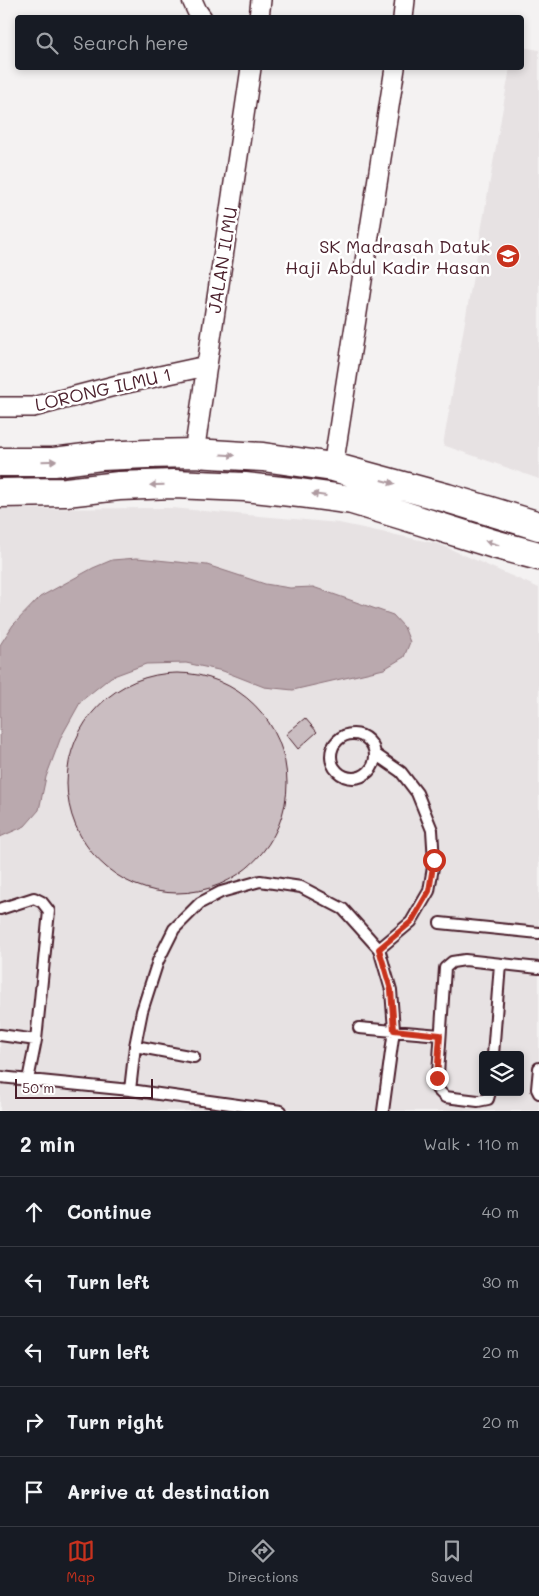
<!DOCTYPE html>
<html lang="en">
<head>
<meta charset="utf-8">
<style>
	:root { --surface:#171b24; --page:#242831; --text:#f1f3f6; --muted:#9ea1a6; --line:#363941; --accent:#c8321e }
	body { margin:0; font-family:Mali,sans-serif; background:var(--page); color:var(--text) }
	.controls { position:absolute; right:15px; bottom:15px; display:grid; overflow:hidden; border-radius:5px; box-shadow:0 2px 8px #0003 }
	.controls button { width:45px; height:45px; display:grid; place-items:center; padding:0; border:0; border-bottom:1px solid var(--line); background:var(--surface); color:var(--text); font:25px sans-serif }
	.scale { position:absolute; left:15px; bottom:12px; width:138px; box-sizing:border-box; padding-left:5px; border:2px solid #4a1f2b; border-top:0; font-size:14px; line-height:18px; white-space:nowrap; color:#4a1f2b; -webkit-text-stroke:4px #fff; paint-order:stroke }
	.stop { position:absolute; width:15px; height:15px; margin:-11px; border:4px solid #c8321e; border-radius:50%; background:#fff }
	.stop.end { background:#c8321e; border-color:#fff; box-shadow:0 1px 5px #0008 }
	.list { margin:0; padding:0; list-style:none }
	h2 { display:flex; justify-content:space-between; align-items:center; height:65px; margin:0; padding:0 20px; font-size:21px }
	h2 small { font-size:16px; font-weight:400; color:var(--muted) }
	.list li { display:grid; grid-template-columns:32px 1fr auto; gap:15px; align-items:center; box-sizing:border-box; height:70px; padding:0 20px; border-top:1px solid var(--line) }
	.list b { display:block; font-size:19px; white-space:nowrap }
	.list em { font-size:16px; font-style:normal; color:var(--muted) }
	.icon { flex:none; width:28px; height:28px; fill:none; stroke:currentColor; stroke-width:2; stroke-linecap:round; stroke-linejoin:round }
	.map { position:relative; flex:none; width:539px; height:1111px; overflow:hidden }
	.search { position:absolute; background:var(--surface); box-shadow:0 2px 8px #0003; left:15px; right:15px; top:15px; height:55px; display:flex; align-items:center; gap:12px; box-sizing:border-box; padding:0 18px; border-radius:5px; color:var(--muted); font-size:19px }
	.sheet { height:415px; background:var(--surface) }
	nav { display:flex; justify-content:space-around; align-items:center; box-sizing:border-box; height:70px; border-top:1px solid var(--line); background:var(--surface); font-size:14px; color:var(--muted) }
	nav a { display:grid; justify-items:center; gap:2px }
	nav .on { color:var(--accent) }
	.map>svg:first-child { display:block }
	.built { fill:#e7e2e3; fill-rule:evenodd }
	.water { fill:#baa9ae; stroke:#8d727a }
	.building { fill:#cabdc1; stroke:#4a1f2b }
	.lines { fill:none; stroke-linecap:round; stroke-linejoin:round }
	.service-casing { stroke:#4a1f2b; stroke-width:14 }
	.minor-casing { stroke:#4a1f2b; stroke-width:22 }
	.secondary-casing { stroke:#4a1f2b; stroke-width:31 }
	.service { stroke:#fff; stroke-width:10 }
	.minor { stroke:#fff; stroke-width:19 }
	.secondary { stroke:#fff; stroke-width:28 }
	.oneway { fill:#ae9aa0 }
	.route { stroke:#c8321e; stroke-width:6 }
	.labels { text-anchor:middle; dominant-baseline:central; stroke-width:5; stroke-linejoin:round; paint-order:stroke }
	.poi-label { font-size:18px; fill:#4a1f2b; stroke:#fff; text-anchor:end }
	.street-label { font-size:18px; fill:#4a1f2b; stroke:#fff }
</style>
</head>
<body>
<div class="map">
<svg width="539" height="1111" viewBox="0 0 539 1111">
	<rect width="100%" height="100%" fill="#f4f2f2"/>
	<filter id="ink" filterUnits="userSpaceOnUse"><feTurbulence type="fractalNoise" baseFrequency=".02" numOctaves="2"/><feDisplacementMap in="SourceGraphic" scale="10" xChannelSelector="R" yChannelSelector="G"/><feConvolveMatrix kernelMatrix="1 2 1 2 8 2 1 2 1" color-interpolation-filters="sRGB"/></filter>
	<g filter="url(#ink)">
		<!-- built -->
		<path class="built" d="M522 47 539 50V479L443 445 510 68H522Z
			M171 508 339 523 439 544 539 588V1111H0V509ZM483 1055H520V1092H483Z"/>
		<!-- water -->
		<path class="water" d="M137 558 207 565 265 584 290 588 313 587 393 615 404 627 410 642 404 657 384 669 293 690 264 687 223 671 186 663 146 664 111 677 81 701 61 737 46 777 39 810 25 826 0 837V645L13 625 40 597 93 568 112 560Z"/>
		<!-- building -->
		<path class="building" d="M67 783a110 110 0 1 1 220 0a110 110 0 1 1-220 0Z
			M305 718 317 732 298 749 286 734Z"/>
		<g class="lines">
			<!-- service casing -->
			<g class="service-casing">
				<path id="service" d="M331 756a22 22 0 1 1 44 0a22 22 0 1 1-44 0Z
					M375 754 401 772 417 793 432 830 434 861 429 891 411 922 379 949 391 990 394 1030 383 1111
					M0 909 34 898 42 902 49 911 36 1040 28 1080
					M440 923 539 933
					M359 1028 440 1035
					M0 1035 36 1040
					M135 1046 142 1011 158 961 174 929 200 903 221 892 260 881 301 887 343 909 379 949
					M493 1055 500 964
					M539 1068 537 1089 539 1093
					M0 1077 130 1090 281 1111
					M130 1090 135 1046 194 1057
					M490 1092 488 1099 478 1101 445 1097 437 1089 445 968 452 962 465 960 539 968"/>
			</g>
			<!-- minor casing -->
			<g class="minor-casing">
				<path id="minor" d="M192 0 197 11 202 18
					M259 18 261 0
					M403 18 405 0
					M0 407H33L118 385 206 366
					M194 453 251 68
					M333 467 395 68"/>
			</g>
			<!-- secondary casing -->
			<g class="secondary-casing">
				<path id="secondary" d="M0 462H54L101 456 147 454 194 453 263 457 333 467 447 498 539 526
					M0 493 66 492 119 486 174 484 245 487 300 493 352 500 402 515 494 544 539 556"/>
			</g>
			<!-- service -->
			<use href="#service" class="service"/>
			<!-- minor -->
			<use href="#minor" class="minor"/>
			<!-- secondary -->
			<use href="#secondary" class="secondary"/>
		</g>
		<!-- one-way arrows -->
		<defs><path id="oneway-solid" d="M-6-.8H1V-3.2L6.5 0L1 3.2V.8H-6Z" transform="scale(1.25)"/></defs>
		<g class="oneway">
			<use href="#oneway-solid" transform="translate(228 455) rotate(3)"/>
			<use href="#oneway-solid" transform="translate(49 461) rotate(-2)"/>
			<use href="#oneway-solid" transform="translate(388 482) rotate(15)"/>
			<use href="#oneway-solid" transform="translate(157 485) rotate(178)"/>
			<use href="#oneway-solid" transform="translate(319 495) rotate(-172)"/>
			<use href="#oneway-solid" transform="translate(492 543) rotate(-163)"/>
		</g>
	</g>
	<g class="lines" filter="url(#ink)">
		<!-- route -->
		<path class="route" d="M434 860 429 891 411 922 379 949 391 990 394 1030 440 1035 437 1078"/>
	</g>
	<!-- icons -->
	<defs>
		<g id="school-disc" transform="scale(1.25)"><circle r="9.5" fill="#c8321e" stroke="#fff"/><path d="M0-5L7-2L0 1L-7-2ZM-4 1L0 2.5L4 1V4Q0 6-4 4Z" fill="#fff"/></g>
	</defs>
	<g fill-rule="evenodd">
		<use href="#school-disc" x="508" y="256"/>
	</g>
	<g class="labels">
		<!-- poi labels -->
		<g class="poi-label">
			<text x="490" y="246">SK Madrasah Datuk<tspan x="490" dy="21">Haji Abdul Kadir Hasan</tspan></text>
		</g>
		<!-- street labels -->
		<g class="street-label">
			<text transform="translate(222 260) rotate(-81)">JALAN ILMU</text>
			<text transform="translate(103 389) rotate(-13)">LORONG ILMU 1</text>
		</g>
	</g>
</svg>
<div class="controls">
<button><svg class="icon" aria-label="layers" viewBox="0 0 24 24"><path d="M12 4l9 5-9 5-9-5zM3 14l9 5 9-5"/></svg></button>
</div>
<div class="scale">50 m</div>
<div class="stop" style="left:434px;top:860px"></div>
<div class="stop end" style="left:437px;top:1078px"></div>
<div class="search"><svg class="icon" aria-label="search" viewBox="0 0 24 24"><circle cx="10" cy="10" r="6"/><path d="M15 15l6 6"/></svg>Search here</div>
</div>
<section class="sheet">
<h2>2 min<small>Walk · 110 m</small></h2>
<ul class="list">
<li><svg class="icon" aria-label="ahead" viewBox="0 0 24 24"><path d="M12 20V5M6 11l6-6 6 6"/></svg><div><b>Continue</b></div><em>40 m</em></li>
<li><svg class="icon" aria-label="left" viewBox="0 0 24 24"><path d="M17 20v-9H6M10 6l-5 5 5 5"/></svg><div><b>Turn left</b></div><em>30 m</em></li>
<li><svg class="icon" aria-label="left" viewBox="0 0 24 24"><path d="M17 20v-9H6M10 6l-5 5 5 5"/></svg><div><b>Turn left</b></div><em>20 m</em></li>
<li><svg class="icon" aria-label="right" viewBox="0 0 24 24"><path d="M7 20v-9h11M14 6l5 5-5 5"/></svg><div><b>Turn right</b></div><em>20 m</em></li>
<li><svg class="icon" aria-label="arrive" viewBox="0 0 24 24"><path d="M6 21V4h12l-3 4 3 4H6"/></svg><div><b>Arrive at destination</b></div></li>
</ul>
</section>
<nav>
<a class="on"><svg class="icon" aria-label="map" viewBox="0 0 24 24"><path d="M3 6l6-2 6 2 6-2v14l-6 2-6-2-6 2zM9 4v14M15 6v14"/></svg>Map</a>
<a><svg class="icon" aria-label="directions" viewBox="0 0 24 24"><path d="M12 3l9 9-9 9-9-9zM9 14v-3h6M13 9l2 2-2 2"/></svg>Directions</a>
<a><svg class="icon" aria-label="saved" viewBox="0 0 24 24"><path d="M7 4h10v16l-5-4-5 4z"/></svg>Saved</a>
</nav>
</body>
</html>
